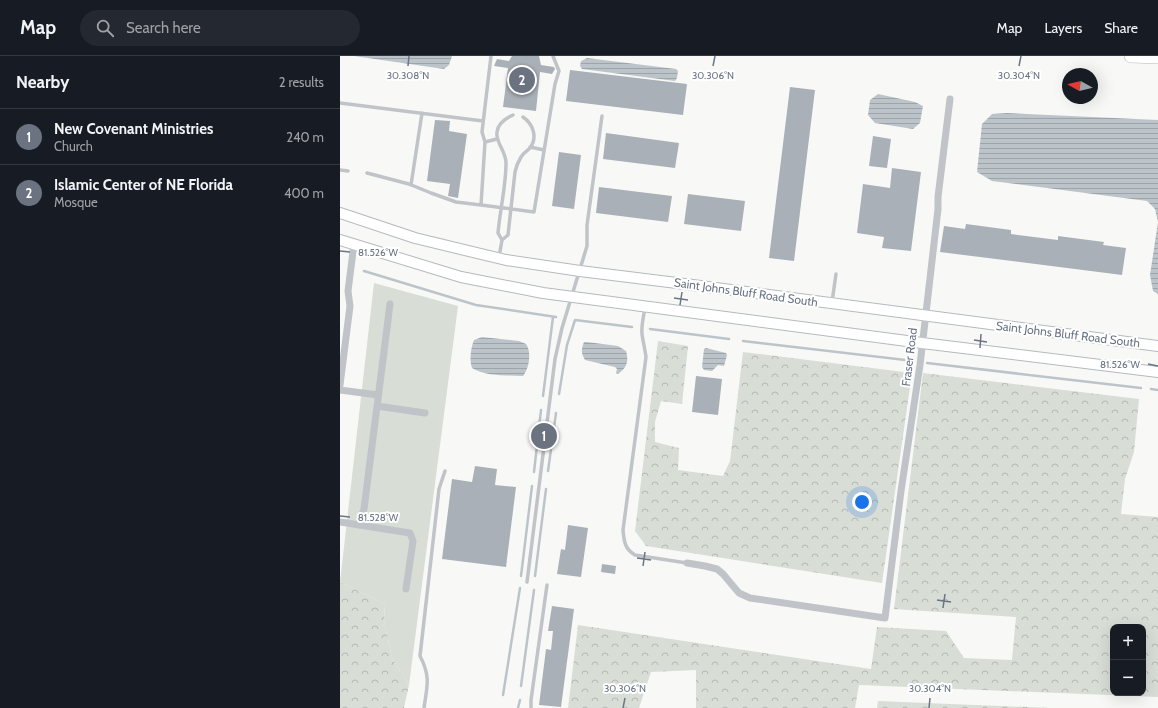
<!DOCTYPE html>
<html lang="en">
<head>
<meta charset="utf-8">
<style>
	:root { --surface:#171b24; --page:#242831; --text:#f1f3f6; --muted:#9ea1a6; --line:#363941; --accent:#d77339 }
	body { margin:0; font-family:Cabin,sans-serif; background:var(--page); color:var(--text) }
	.controls { position:absolute; right:12px; bottom:12px; display:grid; overflow:hidden; border-radius:8px; box-shadow:0 4px 16px #0002 }
	.controls button { width:36px; height:36px; display:grid; place-items:center; padding:0; border:0; border-bottom:1px solid var(--line); background:var(--surface); color:var(--text); font:20px sans-serif }
	.compass { position:absolute; left:722px; top:12px; width:36px; height:36px; border-radius:50%; background:var(--surface); box-shadow:0 4px 16px #0002; rotate:278deg }
	.you { position:absolute; left:522px; top:446px; width:14px; height:14px; margin:-10px; border:3px solid #fff; border-radius:50%; background:#1a73e8; box-shadow:0 0 0 6px #1a73e833 }
	.badge { display:grid; place-items:center; width:26px; height:26px; border-radius:50%; background:var(--accent); color:#fff; font-size:13px; font-weight:700 }
	.pin { position:absolute; translate:-50% -50%; border:2px solid #fff; box-shadow:0 1px 4px #0006 }
	.list { margin:0; padding:0; list-style:none }
	h2 { display:flex; justify-content:space-between; align-items:center; height:52px; margin:0; padding:0 16px; font-size:17px }
	h2 small { font-size:13px; font-weight:400; color:var(--muted) }
	.list li { display:grid; grid-template-columns:26px 1fr auto; gap:12px; align-items:center; box-sizing:border-box; height:56px; padding:0 16px; border-top:1px solid var(--line) }
	.list b { display:block; font-size:15px; white-space:nowrap }
	.list p { margin:0; font-size:13px; white-space:nowrap; color:var(--muted) }
	.list em { font-size:13px; font-style:normal; color:var(--muted) }
	.icon { flex:none; width:22px; height:22px; fill:none; stroke:currentColor; stroke-width:2; stroke-linecap:round; stroke-linejoin:round }
	.map { position:relative; flex:none; width:818px; height:652px; overflow:hidden }
	header { display:flex; align-items:center; gap:24px; box-sizing:border-box; height:56px; padding:0 20px; background:var(--surface); border-bottom:1px solid var(--line) }
	header strong { font-size:19px }
	nav { display:flex; gap:22px; margin-inline-start:auto; font-size:14px }
	.search { width:280px; height:36px; background:var(--page); display:flex; align-items:center; gap:10px; box-sizing:border-box; padding:0 14px; border-radius:22px; color:var(--muted); font-size:15px }
	main { display:flex }
	aside { flex:1; background:var(--surface) }
	.map>svg:first-child { display:block }
	.green { fill:#d8ddd6 }
	.forest { fill:url(#forest-crowns); fill-rule:evenodd }
	.water { fill:url(#water-rules) }
	.lines { fill:none; stroke-linecap:round; stroke-linejoin:round }
	.stream { stroke:#bcc4ca; stroke-width:2.5 }
	.building { fill:#aab0b7 }
	.secondary-casing { stroke:#b5b9be; stroke-width:12 }
	.motorway-casing { stroke:#b4b7bb; stroke-width:14 }
	.service { stroke:#c0c3c8; stroke-width:3.5 }
	.minor { stroke:#c0c3c8; stroke-width:7 }
	.secondary { stroke:#fff; stroke-width:10 }
	.motorway { stroke:#fff; stroke-width:13 }
	.ticks { fill:none; stroke:#6a7585; stroke-width:1.5 }
	.labels { text-anchor:middle; dominant-baseline:central; stroke-width:4; stroke-linejoin:round; paint-order:stroke }
	.street-label { font-size:12px; fill:#6a7585; stroke:#fff }
	.ticks-label { font-size:10px; text-anchor:middle; fill:#6a7585; stroke:#fff; stroke-width:4; stroke-linejoin:round; paint-order:stroke }
</style>
</head>
<body>
<header>
<strong>Map</strong>
<div class="search"><svg class="icon" aria-label="search" viewBox="0 0 24 24"><circle cx="10" cy="10" r="6"/><path d="M15 15l6 6"/></svg>Search here</div>
<nav><a>Map</a><a>Layers</a><a>Share</a></nav>
</header>
<main>
<aside>
<h2>Nearby<small>2 results</small></h2>
<ul class="list">
<li><span class="badge" style="background:#6b7280">1</span><div><b>New Covenant Ministries</b><p>Church</p></div><em>240 m</em></li>
<li><span class="badge" style="background:#6b7280">2</span><div><b>Islamic Center of NE Florida</b><p>Mosque</p></div><em>400 m</em></li>
</ul>
</aside>
<div class="map">
<svg width="818" height="652" viewBox="0 0 818 652">
	<defs>
		<pattern id="forest-crowns" width="20" height="18" patternUnits="userSpaceOnUse"><rect width="20" height="18" fill="#d8ddd6"/><path d="M2 6a3 3 0 1 1 6 0M12 15a3 3 0 1 1 6 0" fill="none" stroke="#b3b8b3"/></pattern>
		<pattern id="water-rules" width="6" height="5" patternUnits="userSpaceOnUse"><rect width="6" height="5" fill="#bcc4ca"/><path d="M0 2.5h6" fill="none" stroke="#9da4aa"/></pattern>
	</defs>
	<rect width="100%" height="100%" fill="#f8f9f7"/>
	<!-- green -->
	<path class="green" d="M34 227 118 250 69 629 52 602 44 565 45 548 0 526Z"/>
	<!-- forest -->
	<path class="forest" d="M318 285 348 290 342 348 321 345 315 366V386L339 392 338 414 383 420 390 405 403 296 572 317 542 527 306 490 295 475Z
		M583 317 799 343 794 396 785 423 781 458 818 461V641L519 629 515 652H356V614L311 616 299 652H228L238 569 531 613 537 571 606 575 624 602 672 604 676 561 554 553ZM773 571H803V637H773Z
		M0 526 45 548 44 565 52 602 69 629 64 652H0Z
		M538 645 710 652H537Z"/>
	<!-- water -->
	<path class="water" d="M14 0H112L109 9 104 13Z
		M247 2 336 13 338 15 337 22 335 25 242 13 240 10 241 5Z
		M538 38 575 46 583 50 580 67 573 73 535 67 528 59 530 44Z
		M667 57 818 64V238L813 235 810 219 818 166 815 153 807 145 652 125 637 116 642 68 652 58Z
		M142 281 179 285 186 288C192 296 189 313 183 320 166 319 147 321 132 312 129 303 131 292 134 284Z
		M244 286H247L278 290 286 295C289 305 287 312 278 318L276 317 277 313 275 311 245 304C241 297 241 294 244 286Z
		M366 292 386 297 387 299 384 310 378 309 372 315 364 314 362 311 364 293Z"/>
	<g class="lines">
		<!-- stream -->
		<path class="stream" d="M24 215 136 249 216 261
			M235 264 292 271
			M310 273 389 283
			M403 285 574 305
			M587 307 801 332
			M811 333 818 334
			M219 338 227 289 235 264
			M203 340 213 261
			M208 415 216 357
			M194 416 201 354
			M181 520 192 430
			M195 520 206 433
			M181 630 194 534
			M163 639 180 532
			M178 652 180 644"/>
	</g>
	<!-- building -->
	<path class="building" d="M172 0H199L201 9 214 11 215 13 212 18 200 16 196 55 163 51 168 12 154 10 157 3 169 5Z
		M230 14 347 28 343 59 226 45Z
		M450 31 475 34 454 205 429 202Z
		M95 64 110 65 109 75 127 78 118 142 108 140 110 128 87 125Z
		M266 77 339 87 335 112 263 103Z
		M533 80 551 83 547 112 529 110Z
		M219 96 241 99 234 153 212 150Z
		M552 112 581 116 571 195 542 192 544 181 517 177 523 128 550 132Z
		M259 131 332 140 328 166 256 157Z
		M348 138 405 145 401 175 344 168Z
		M626 168 671 174V178L718 184V180L764 186 763 189 786 192 782 219 600 196 604 170 625 173Z
		M356 320 382 323 378 359 352 356Z
		M135 410 157 413 155 429 176 431 166 511 102 503 112 423 132 426Z
		M228 469 248 472 241 521 217 518 221 493 225 494Z
		M262 508 276 510 275 518 261 516Z
		M212 550 234 553 221 651 199 649 206 593 211 594 213 575H208Z"/>
	<g class="lines">
		<!-- secondary casing -->
		<g class="secondary-casing">
			<path id="secondary" d="M0 157 75 182 166 204 240 215 353 229 818 290
				M0 184 121 221 203 237 582 287 818 316"/>
		</g>
		<!-- motorway casing -->
		<g class="motorway-casing">
			<path id="motorway" d="M791 0 818 1"/>
		</g>
		<!-- service -->
		<path class="service" d="M151 0 142 76 145 86 141 149 194 156 215 28 219 15 213 0
			M0 47 143 65
			M145 86 157 83
			M190 91 204 94
			M0 114 8 115
			M27 117 69 128 91 137 116 146 141 149
			M71 129 82 57
			M162 184 168 179 175 116C176 111 178 106 181 101 183 97 187 95 190 92 198 81 193 68 183 61
			M159 201 162 184 158 177C160 154 166 130 166 107 166 95 155 86 157 76 158 67 166 62 173 59
			M492 246 496 218
			M305 251C304 260 301 269 302 278 303 286 305 293 306 301L283 474C284 486 285 493 295 499L347 507
			M187 526 215 303 222 272 247 190V169L262 60
			M84 652C87 630 91 621 80 600L99 433 105 415
			M191 652V644L207 529"/>
		<!-- minor -->
		<path class="minor" d="M0 329 10 250 8 235 14 188
			M0 334 38 339
			M37 350 85 357
			M0 466 70 477 73 485 66 533
			M18 469 24 453 50 248
			M347 507 365 510 377 513 383 518 399 537 410 542 545 562 561 435 580 309 598 153V141L610 43"/>
		<!-- secondary -->
		<use href="#secondary" class="secondary"/>
		<!-- motorway -->
		<use href="#motorway" class="motorway"/>
	</g>
	<!-- ticks -->
	<path class="ticks" d="M68 10 69 0M373 10 375 0M679 10 681 0M0 195 10 196M334 242 348 244M340 249 342 236M634 284 647 286M640 292 641 278M808 308 818 310M0 460 10 461M297 502 311 504M303 510 305 496M597 544 611 546M603 552 605 538M283 652 285 642M589 652 590 642"/>
	<g class="labels">
		<!-- street labels -->
		<g class="street-label">
			<text transform="translate(406 236) rotate(8)">Saint Johns Bluff Road South</text>
			<text transform="translate(728 278) rotate(7)">Saint Johns Bluff Road South</text>
			<text transform="translate(569 301) rotate(-83)">Fraser Road</text>
		</g>
	</g>
	<g class="ticks-label">
		<text x="68" y="23">30.308°N</text>
		<text x="373" y="23">30.306°N</text>
		<text x="679" y="23">30.304°N</text>
		<text x="38" y="200">81.526°W</text>
		<text x="780" y="312">81.526°W</text>
		<text x="38" y="465">81.528°W</text>
		<text x="285" y="636">30.306°N</text>
		<text x="590" y="636">30.304°N</text>
	</g>
</svg>
<div class="controls">
<button>+</button>
<button>−</button>
</div>
<svg class="compass" viewBox="-18 -18 36 36"><path d="M0-13l5 13h-10z" fill="#e53935"/><path d="M0 13l5-13h-10z" fill="#9ea1a6"/></svg>
<div class="you"></div>
<div class="pin badge" style="left:204px;top:380px;background:#6b7280">1</div>
<div class="pin badge" style="left:182px;top:24px;background:#6b7280">2</div>
</div>
</main>
</body>
</html>
